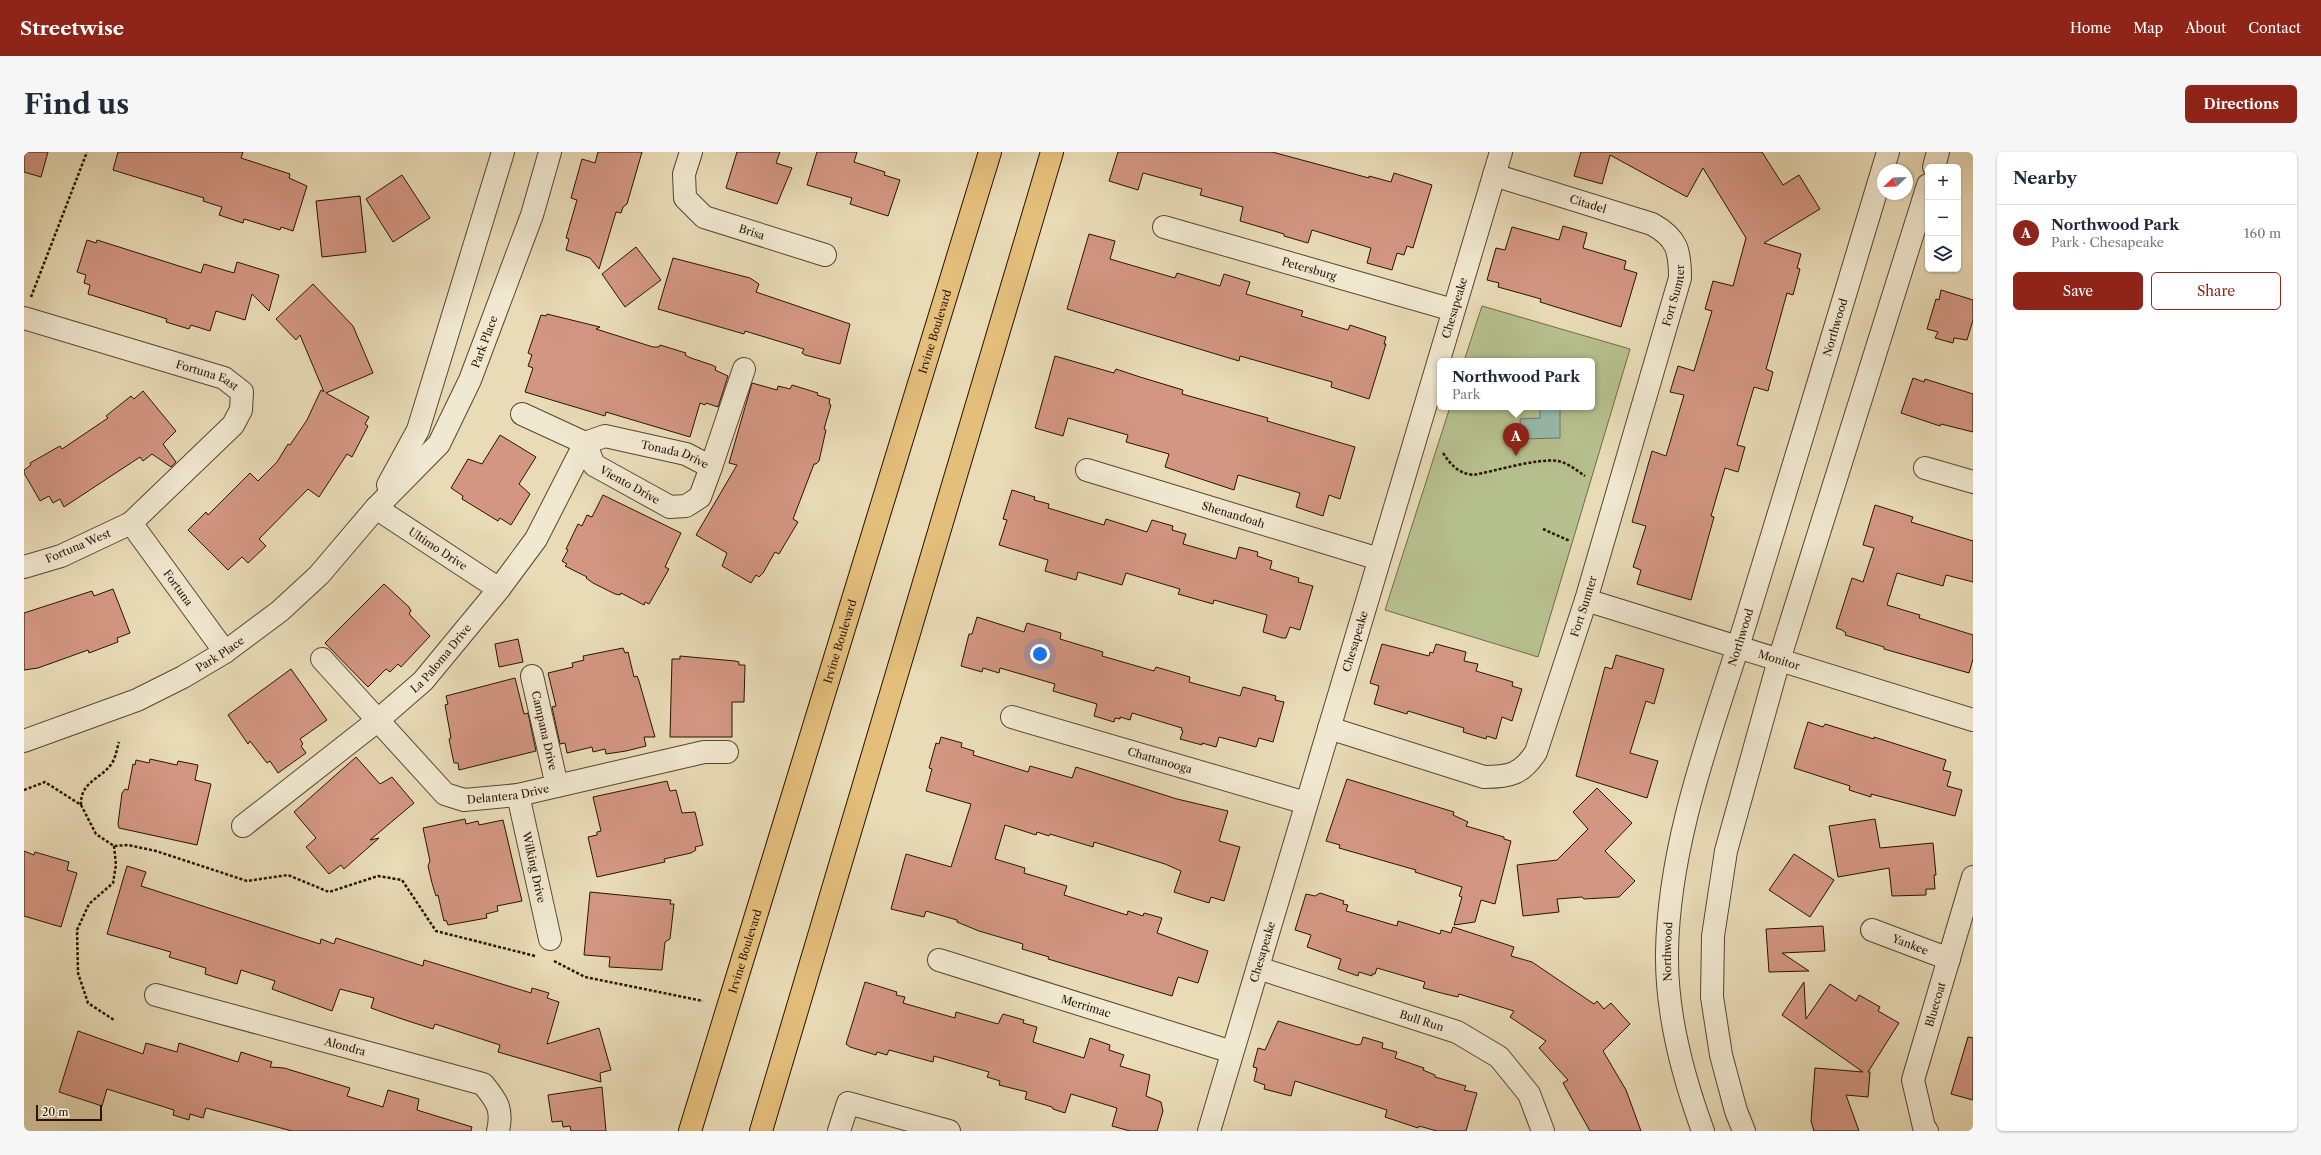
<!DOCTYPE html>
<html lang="en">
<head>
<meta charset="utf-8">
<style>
	:root { --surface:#fff; --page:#f6f6f7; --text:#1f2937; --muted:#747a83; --line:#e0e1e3; --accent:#8f2418 }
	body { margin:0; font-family:"Libre Caslon Text",serif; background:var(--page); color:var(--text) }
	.controls { position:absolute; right:12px; top:12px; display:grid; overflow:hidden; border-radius:6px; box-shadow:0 1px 3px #0004 }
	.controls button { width:36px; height:36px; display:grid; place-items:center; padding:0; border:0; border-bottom:1px solid var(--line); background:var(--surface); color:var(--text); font:20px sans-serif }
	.compass { position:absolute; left:1853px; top:12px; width:36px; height:36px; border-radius:50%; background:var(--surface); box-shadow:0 1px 3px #0004; rotate:247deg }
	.scale { position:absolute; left:12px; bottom:10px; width:66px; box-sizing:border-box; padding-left:4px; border:2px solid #291304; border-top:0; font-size:11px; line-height:14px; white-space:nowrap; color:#291304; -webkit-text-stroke:3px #f0e8d0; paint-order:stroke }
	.you { position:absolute; left:1016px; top:502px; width:14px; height:14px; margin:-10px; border:3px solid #fff; border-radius:50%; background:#1a73e8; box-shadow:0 0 0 6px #1a73e833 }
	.badge { display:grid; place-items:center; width:26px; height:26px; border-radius:50%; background:var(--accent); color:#fff; font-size:13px; font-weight:700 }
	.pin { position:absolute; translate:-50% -33px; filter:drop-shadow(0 1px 2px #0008) }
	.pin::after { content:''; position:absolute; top:21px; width:14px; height:12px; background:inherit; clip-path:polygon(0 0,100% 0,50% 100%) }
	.popup { position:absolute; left:1413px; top:206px; width:158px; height:52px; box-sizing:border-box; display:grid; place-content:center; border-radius:6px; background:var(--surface); filter:drop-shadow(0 1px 3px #0005); font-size:13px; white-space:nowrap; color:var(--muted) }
	.popup b { font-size:15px; color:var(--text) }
	.popup::after { content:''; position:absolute; left:50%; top:100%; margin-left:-8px; border:8px solid transparent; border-top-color:var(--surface) }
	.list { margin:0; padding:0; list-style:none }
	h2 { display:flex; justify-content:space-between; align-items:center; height:52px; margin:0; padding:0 16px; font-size:17px }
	h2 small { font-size:13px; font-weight:400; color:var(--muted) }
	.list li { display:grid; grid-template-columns:26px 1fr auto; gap:12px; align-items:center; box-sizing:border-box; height:56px; padding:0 16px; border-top:1px solid var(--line) }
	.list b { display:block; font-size:15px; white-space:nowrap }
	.list p { margin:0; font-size:13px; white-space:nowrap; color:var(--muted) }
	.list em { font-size:13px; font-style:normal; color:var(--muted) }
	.actions { display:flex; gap:8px; padding:12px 16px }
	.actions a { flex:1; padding:9px 0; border:1px solid var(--accent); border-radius:6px; text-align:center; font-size:14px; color:var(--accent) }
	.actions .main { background:var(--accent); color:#fff }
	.icon { flex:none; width:22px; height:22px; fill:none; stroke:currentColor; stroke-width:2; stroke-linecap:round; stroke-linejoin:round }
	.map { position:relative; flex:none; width:1949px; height:979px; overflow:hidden; border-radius:6px }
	header { display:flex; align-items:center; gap:24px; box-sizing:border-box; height:56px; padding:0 20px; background:var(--accent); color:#fff }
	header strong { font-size:19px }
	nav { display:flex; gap:22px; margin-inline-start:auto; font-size:14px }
	.intro { display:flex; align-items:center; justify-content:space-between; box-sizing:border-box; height:96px; padding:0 24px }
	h1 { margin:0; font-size:28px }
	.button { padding:10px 18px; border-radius:6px; background:var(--accent); color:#fff; font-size:14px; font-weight:700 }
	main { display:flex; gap:24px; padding:0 24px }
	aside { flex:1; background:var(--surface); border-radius:6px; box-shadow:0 1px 3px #0004 }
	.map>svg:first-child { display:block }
	.green { fill:#b6c08e; stroke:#706a49 }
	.water { fill:#97bbad; stroke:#6b7869 }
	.building { fill:#d39682; stroke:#291304 }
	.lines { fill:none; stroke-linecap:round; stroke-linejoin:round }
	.minor-casing { stroke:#594530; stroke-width:24 }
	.major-casing { stroke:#291304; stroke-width:24 }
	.path { stroke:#291304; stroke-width:2.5; stroke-dasharray:3 2; stroke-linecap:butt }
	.minor { stroke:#f0e8d0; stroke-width:22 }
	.major { stroke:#e4be7b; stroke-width:22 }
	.labels { text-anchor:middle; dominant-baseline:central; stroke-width:3.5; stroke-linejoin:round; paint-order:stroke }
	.street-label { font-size:11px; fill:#291304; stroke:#f0e8d0 }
</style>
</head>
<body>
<header>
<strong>Streetwise</strong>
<nav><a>Home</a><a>Map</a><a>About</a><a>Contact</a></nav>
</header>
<div class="intro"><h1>Find us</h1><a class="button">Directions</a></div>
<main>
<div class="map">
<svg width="1949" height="979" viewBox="0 0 1949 979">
	<rect width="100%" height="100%" fill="#e8dbb6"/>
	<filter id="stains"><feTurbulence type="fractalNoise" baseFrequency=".005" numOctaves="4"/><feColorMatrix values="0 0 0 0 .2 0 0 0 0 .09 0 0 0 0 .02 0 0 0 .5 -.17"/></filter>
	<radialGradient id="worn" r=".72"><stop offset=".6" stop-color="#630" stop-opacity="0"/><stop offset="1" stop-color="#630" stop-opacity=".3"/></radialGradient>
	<!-- green -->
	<path class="green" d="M1458 154 1606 197 1514 505 1361 458 1426 255H1568V209H1440Z"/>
	<!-- water -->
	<path class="water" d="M1516 255H1536V286L1497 287 1496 267 1516 266Z"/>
	<!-- building -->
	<path class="building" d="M0 0H24L17 25 0 20Z
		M94 0H219L217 6 266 22 265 26 283 34 269 79 257 75 256 78 220 67 219 71 195 63 198 55 179 49 180 46 89 18Z
		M574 0H618L603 52 599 55 597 61 592 60 575 117 566 106 542 98 545 87 542 86 553 48 547 46 558 7 571 11Z
		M713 0H756L752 11 768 16 753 52 702 36Z
		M793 0H833L830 10 861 20 860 23 876 28 864 64 826 52 828 46 783 33Z
		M1094 0H1248L1345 26V24L1367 30 1370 21 1408 33 1389 96 1383 94 1380 103 1373 101 1368 118 1343 111 1347 96 1288 78 1284 91 1260 84V82L1216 69 1219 55 1176 43 1178 37 1119 21 1114 38 1085 29Z
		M1557 0H1738L1759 33 1775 23 1796 57 1740 91 1777 102 1773 116 1776 117 1769 143 1763 141 1742 217 1749 220 1744 239 1730 235 1713 293 1721 295 1714 320 1701 316 1687 364 1690 365 1667 448 1613 432 1617 418 1609 415 1622 374 1608 370 1628 299 1642 304 1660 243 1646 240 1654 214 1670 219 1688 159 1681 157 1689 129 1709 134 1722 86 1679 16 1663 45 1586 3 1578 32 1550 24Z
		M378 23 406 66 369 90 342 47Z
		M336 44 342 100 298 105 292 49Z
		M1539 74 1563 81 1559 96 1602 109 1600 117 1613 121 1597 175 1516 150 1517 147 1474 135 1475 131 1463 128 1472 96 1481 98 1488 75 1535 88Z
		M1065 82 1091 89 1086 107 1151 126 1153 121 1196 134 1200 122 1226 130 1222 142 1279 159 1277 164 1324 178 1326 173 1362 185 1360 192H1362L1345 247 1307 235 1308 230 1216 204 1215 209 1043 157Z
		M63 88 72 91 73 88 177 121 180 112 210 121 213 110 255 123 245 159 228 142 221 168 192 159 186 179 167 173 165 177 142 170 143 167 64 142 66 133 60 131 62 123 53 120Z
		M612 95 637 128 601 155 578 122Z
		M649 106 726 126 735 132 732 140 826 172 816 212 781 203 778 201 780 197 721 179 720 182 634 157Z
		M289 132 329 174 349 221 302 241 345 265 341 272 344 274 328 305 323 302 295 345 284 337 235 387 242 394 224 411 218 405 204 418 164 378 182 360 184 363 226 321 234 329 253 310 264 292 266 293 283 268 297 238 300 240 276 183 272 188 252 167Z
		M1917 138 1949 148V168L1943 188 1930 186 1929 191 1911 186 1914 180 1903 177 1912 147 1915 148Z
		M523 162 576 175 572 177 629 195H635L636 193 662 201 661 203 667 206 688 213 692 215 691 218 704 224 694 255 682 251 681 253 676 251 666 285 582 260 581 264 501 240 509 216 504 214 508 203 504 201 517 163 522 164Z
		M1031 204 1076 217 1090 221 1092 217 1116 225 1159 238 1158 242 1244 266 1243 269 1331 295 1316 347 1305 343 1299 364 1272 355 1276 341 1214 323 1210 338 1141 315 1145 302 1102 290 1104 283 1044 266 1039 284 1011 276Z
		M1889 226 1900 230 1901 227 1949 242V280L1917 272 1916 274 1877 261Z
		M728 231 753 238 754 234 766 237 768 233 794 241 793 243 806 247 805 252 807 253 800 277 802 278 795 309 792 312H790L769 367 774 370 755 402 751 400 739 421 735 425 732 423 727 431 698 414 703 401 672 383 713 313 705 311Z
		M119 239 152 279 139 292 152 310 147 315 128 302 119 309 116 305 40 355 36 347 29 351 25 344 16 349 0 321V318L7 313 6 311 36 294 38 297 84 266 82 264 107 244 110 247Z
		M476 283 512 305 495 332 506 342 487 373 476 366 474 369 438 347 439 344 427 336 444 307 458 312Z
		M988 338 1011 345 1010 348 1025 352 1024 356 1080 373 1082 367 1123 380 1128 368 1149 374 1148 378 1162 382 1159 392 1212 407 1215 395 1234 400 1233 404 1248 409 1246 417 1275 426 1274 430 1289 434 1276 478 1266 475 1262 486H1258L1239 480 1243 463 1190 448 1189 452 1154 442 1156 437 1102 421 1098 433 1054 420 1052 428 1021 419 1024 408 975 393 983 368 979 367Z
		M579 343 657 381 641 415 645 417 625 452 621 450 620 453 597 441 596 443 591 442 569 431 562 426 563 425 541 414 543 412 538 409 544 398 542 397 554 372 558 374 563 363 568 365Z
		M1851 353 1889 365 1887 370 1949 389V430L1922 423 1919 434 1873 421 1863 453 1896 463 1895 466 1949 483V507L1945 521 1860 497V495L1821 483 1822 481 1818 478 1812 476 1828 426 1839 430 1850 396 1839 393Z
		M360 432 385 455 387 459 385 462 406 484 377 515 374 512 366 520 362 517 344 535 301 491Z
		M89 437 106 481 93 486 94 490 65 501 64 498 14 516 0 518V461L68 439 70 444Z
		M953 465 1000 480 1003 471 1037 481 1036 487 1079 500 1078 504 1130 519 1132 515 1166 525 1165 530 1216 544 1219 535 1252 544 1251 548 1260 550 1249 590 1235 586 1232 595 1195 585 1192 595 1178 591V593L1156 587 1159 579 1157 578 1158 576 1108 561 1106 568 1096 565V567L1091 566 1090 570 1070 564 1073 552 1029 539 1031 532 976 516 975 521 959 516 958 520 937 514 945 482H948Z
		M494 487 499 510 475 515 471 492Z
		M1358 492 1405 504 1406 500 1409 501 1412 492 1442 500 1440 509 1454 512 1452 519 1489 530 1488 534 1498 537 1488 569 1478 565 1472 587 1463 584 1462 587 1439 580 1440 576 1384 559 1383 562 1350 552 1355 534 1346 531Z
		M599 496 601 501 604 500 610 525 613 524 615 529 631 585H620L622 594 602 599 582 602 581 597 569 600 568 595 543 601 541 591 536 592 528 555 532 554 524 521 549 515 548 511 560 508 559 504Z
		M1592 503 1640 517 1630 552 1622 549 1606 601 1634 609 1623 646 1552 624 1581 515 1588 517Z
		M656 504 711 509 715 510V513H721L720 550H708V585H646L648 507H656Z
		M267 517 303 568 276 587 279 592 277 594 282 601 254 621 246 609 243 611 226 589 224 592 204 563Z
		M491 526 500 562 504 561 512 599 435 618 434 611H430L425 587 427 586 421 553 424 552 422 544Z
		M1784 570 1799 575 1801 572 1850 587V585L1922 608 1919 618 1927 620 1923 634 1938 638 1931 664 1847 642V645L1825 638 1826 634 1770 616Z
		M917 585 938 591 937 595 950 599 949 603 1004 620 1006 614 1048 626 1052 615 1153 647 1204 659 1195 689 1216 695 1200 749 1187 745 1185 751 1150 740 1157 719 1141 712 1070 690 1069 695 1026 682 1025 684 1013 680 1012 683 981 673 971 707 1001 716 1000 721 1043 734 1040 743 1103 763 1104 759 1119 764 1120 761 1138 766 1133 781 1184 799 1174 831 1154 825 1148 844 1024 807 1025 805 998 797 999 792 955 779 933 770V768L902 759 900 765 867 757 882 702 927 715 947 652 902 639 908 617 905 616 912 591 915 592Z
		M332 605 356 632 368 625 390 651 346 688 355 686 320 717 317 713 305 722 282 695 292 686 270 660Z
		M126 607 153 613 154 609 174 613 171 628 187 632 173 693 95 676 94 672 98 641 101 637 104 638 109 612 111 613 112 608 125 611Z
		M1323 627 1430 660 1429 663 1444 670 1442 674 1480 685V687L1487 689 1471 752 1457 748 1451 770 1430 773 1438 745 1435 744 1438 735 1391 720 1392 718 1315 696 1316 693 1302 689Z
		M643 629 646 639 652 638 658 661 671 660 679 693 671 695 672 698 667 701 640 707 641 710 573 725 564 685 573 683V680L577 679 569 645Z
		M1573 636 1608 671 1581 699 1611 729 1595 745 1560 747 1558 745 1533 747 1535 760 1499 764 1493 713 1533 708 1564 677 1549 660Z
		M441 667 442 672 454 669 455 673 479 668 498 749 473 754 474 759 462 762 463 766 424 773 422 768 420 769 414 743 412 744 408 731 404 714 406 709 399 676Z
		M1851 667 1856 696 1909 691 1912 723H1910L1911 737H1902V743L1868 744 1865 716 1814 725 1805 674Z
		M0 699 10 703 11 700 45 710 43 718 53 721 37 775 0 764Z
		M1770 702 1810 728 1786 765 1745 738Z
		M103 714 122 720 117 734 296 792 297 787 310 792 312 786 399 814 400 808 507 841 508 836 525 841 523 846 535 850 523 892 575 876 587 918 576 921 577 930 474 900 476 893 411 872 409 877 378 867 347 856 350 846 316 837 308 859 248 837 251 829 217 818 213 832 181 822 182 816 145 805 147 800 83 782Z
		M566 740 647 748 646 752H650L646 787 641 790 638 818 585 815 586 805 560 803Z
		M1296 741 1320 749 1319 752 1324 753 1322 759 1373 774 1374 769 1416 782 1417 778 1427 781 1429 775 1490 795 1487 804 1508 810 1570 852 1573 849 1580 857 1587 851 1606 872 1579 899 1602 938 1617 979H1566L1539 931 1544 928 1515 896 1522 889 1486 865 1490 859 1435 842 1434 845 1421 842 1399 836 1401 830 1353 816 1351 822H1348V824L1335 820 1334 824 1314 817 1317 807 1283 795 1287 783 1271 778 1282 742 1291 744Z
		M1799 774 1801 799 1758 801 1785 819 1745 820 1742 777Z
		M841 830 873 840 872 843 881 845 879 851 931 866 932 860 974 872 979 862 1000 868 999 871 1013 875 1009 890 1060 906 1066 886 1086 893 1085 898 1100 903 1096 914 1126 923 1122 944 1137 950 1139 959 1133 979H1106L1088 974 1093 956 1047 942 1041 961 1029 957 1028 955 1001 947 1003 940 975 933 976 929 963 925 965 920 910 904 909 910 865 898 863 903 853 900 852 903 826 895 822 892Z
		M1780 830 1782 867 1806 832 1832 849 1835 843 1856 855 1854 859 1875 871 1844 920H1846L1844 945 1822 943 1835 979H1790L1787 969 1791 916 1839 920 1758 863Z
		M1254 869 1333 893 1337 892 1339 885 1359 891 1358 896 1373 900 1371 906 1400 916 1399 918 1411 923V925L1442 934 1440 938 1453 941 1442 979H1413L1395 974 1394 976 1361 965 1363 958 1271 929 1267 944 1240 937 1241 933 1230 929 1233 916 1229 915 1234 896 1241 898Z
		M54 879 119 902 122 891 153 900 155 891 214 910 217 900 248 910 246 915 260 916 326 936 323 944 359 955 364 938 395 947 393 958 448 975 447 979H268L182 956 179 966 166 962 165 968 149 963 150 958 83 937 78 954 35 940Z
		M1944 885 1949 886V948L1927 942Z
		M578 935 582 979H547L546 974 539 975 538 969 528 970 524 943Z"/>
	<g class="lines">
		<!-- minor casing -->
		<g class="minor-casing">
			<g id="minor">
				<path id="s1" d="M667 0 660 22 661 46 680 65 801 103"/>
				<path d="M1910 15 1914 0"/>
				<path id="s2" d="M1140 75 1429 158"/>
				<path id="s3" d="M0 166 200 226 218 240 217 258 209 273 107 371 37 404 0 415"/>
				<path id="s4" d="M498 262 561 291 570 313 646 355 662 354 676 345 687 315"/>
				<path d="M1901 316 1949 330"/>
				<path id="s5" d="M1063 318 1355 407"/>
				<path d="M364 333 394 278 479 0"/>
				<path id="s6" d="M352 356 475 437"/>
				<path id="s7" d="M107 371 201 500"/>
				<path id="s8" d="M1562 448 1949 568"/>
				<path id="s9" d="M298 507 421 642 440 648 494 643 680 600H703"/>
				<path id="s10" d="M508 524 533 634"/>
				<path id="s11" d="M988 565 1282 651"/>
				<path id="s12" d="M1305 576 1460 625C1486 625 1498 622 1512 600L1562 448 1656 126C1656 98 1653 86 1628 72L1470 23"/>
				<path id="s13" d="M0 589 113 548 159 525 201 500 256 459 295 423 352 356 415 292 446 228 508 63 526 0"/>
				<path id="s14" d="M494 643 526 787"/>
				<path id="s15" d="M219 674 353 569 399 529 475 437 512 387 561 291 581 284 662 302 687 315 720 217"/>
				<path id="s16" d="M1848 778 1925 807"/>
				<path id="s17" d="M915 808 1208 900"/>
				<path id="s18" d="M1234 816 1433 880 1475 905 1505 942 1519 979"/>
				<path id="s19" d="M132 843 459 932C473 949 479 957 474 979"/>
				<path d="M815 979 824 951 925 979"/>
				<path id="s20" d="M1185 979 1477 0"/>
				<path id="s21" d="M1679 979C1658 922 1642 861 1643 800 1645 686 1689 576 1722 469 1770 313 1817 156 1864 0"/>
				<path d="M1720 979 1712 959 1697 903 1688 845 1689 784 1702 699 1755 508 1904 33"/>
				<path id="s22" d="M1903 979 1900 975 1889 928 1949 725"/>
			</g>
		</g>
		<!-- major casing -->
		<g class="major-casing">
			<g id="major">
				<path id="s23" d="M666 979 966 0"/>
				<path d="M737 979 1028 0"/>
			</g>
		</g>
		<!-- path -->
		<path class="path" d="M7 145 63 0
			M1419 301C1427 313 1434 321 1449 323 1472 319 1512 306 1534 309 1544 311 1552 318 1561 324
			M1519 377 1546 389
			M0 638 21 630 57 653 72 682 90 694 104 693 132 699 223 729 264 723 305 740 354 724 378 728 412 779 511 804
			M57 653C56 629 78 627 88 611 92 605 93 596 95 590
			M90 694 92 713 89 731 65 752 53 778 54 821 64 851 90 868
			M530 809 561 825 679 849"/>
		<!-- minor -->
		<use href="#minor" class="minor"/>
		<!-- major -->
		<use href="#major" class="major"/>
	</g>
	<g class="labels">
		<!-- street labels -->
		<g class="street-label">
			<text transform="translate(1564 52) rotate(17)">Citadel</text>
			<text stroke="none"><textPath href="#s1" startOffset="124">Brisa</textPath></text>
			<text stroke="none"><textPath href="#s2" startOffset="151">Petersburg</textPath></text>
			<text stroke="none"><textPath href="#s12" startOffset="701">Fort Sumter</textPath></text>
			<text stroke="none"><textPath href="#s20" startOffset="859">Chesapeake</textPath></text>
			<text stroke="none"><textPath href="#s21" startOffset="832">Northwood</textPath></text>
			<text stroke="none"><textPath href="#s23" startOffset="836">Irvine Boulevard</textPath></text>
			<text stroke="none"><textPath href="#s13" startOffset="632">Park Place</textPath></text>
			<text stroke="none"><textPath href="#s3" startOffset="192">Fortuna East</textPath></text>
			<text stroke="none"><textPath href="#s15" startOffset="614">Tonada Drive</textPath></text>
			<text stroke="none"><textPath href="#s4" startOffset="134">Viento Drive</textPath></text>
			<text stroke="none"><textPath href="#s5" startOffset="153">Shenandoah</textPath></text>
			<text transform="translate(54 394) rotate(-23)">Fortuna West</text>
			<text stroke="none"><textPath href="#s6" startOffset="74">Ultimo Drive</textPath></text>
			<text stroke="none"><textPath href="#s7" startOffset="80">Fortuna</textPath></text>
			<text stroke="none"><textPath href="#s12" startOffset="377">Fort Sumter</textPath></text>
			<text stroke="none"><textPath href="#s21" startOffset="508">Northwood</textPath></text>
			<text stroke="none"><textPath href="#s23" startOffset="512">Irvine Boulevard</textPath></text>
			<text stroke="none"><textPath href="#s20" startOffset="511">Chesapeake</textPath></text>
			<text stroke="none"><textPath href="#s13" startOffset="215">Park Place</textPath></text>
			<text stroke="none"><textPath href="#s15" startOffset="260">La Paloma Drive</textPath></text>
			<text stroke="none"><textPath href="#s8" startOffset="202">Monitor</textPath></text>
			<text stroke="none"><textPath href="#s10" startOffset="56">Campana Drive</textPath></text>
			<text stroke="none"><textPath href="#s11" startOffset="154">Chattanooga</textPath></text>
			<text stroke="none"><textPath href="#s9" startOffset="247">Delantera Drive</textPath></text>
			<text stroke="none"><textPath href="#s14" startOffset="74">Wilking Drive</textPath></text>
			<text stroke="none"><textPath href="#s16" startOffset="41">Yankee</textPath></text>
			<text stroke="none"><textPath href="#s23" startOffset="188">Irvine Boulevard</textPath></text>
			<text stroke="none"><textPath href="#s20" startOffset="187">Chesapeake</textPath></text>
			<text stroke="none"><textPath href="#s21" startOffset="184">Northwood</textPath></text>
			<text stroke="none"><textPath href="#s22" startOffset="132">Bluecoat</textPath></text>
			<text stroke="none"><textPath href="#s17" startOffset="154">Merrimac</textPath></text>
			<text stroke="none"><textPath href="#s18" startOffset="172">Bull Run</textPath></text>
			<text stroke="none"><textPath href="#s19" startOffset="196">Alondra</textPath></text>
		</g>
	</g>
	<rect width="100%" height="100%" filter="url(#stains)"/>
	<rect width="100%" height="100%" fill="url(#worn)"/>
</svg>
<div class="controls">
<button>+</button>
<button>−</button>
<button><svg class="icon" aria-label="layers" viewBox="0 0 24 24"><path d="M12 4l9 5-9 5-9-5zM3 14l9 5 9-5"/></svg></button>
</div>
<svg class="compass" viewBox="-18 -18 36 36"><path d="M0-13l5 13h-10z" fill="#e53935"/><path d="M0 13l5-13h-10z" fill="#747a83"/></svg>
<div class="scale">20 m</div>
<div class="you"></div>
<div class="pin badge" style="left:1492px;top:304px">A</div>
<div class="popup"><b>Northwood Park</b>Park</div>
</div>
<aside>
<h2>Nearby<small></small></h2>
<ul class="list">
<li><span class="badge">A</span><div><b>Northwood Park</b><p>Park · Chesapeake</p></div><em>160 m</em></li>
</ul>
<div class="actions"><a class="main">Save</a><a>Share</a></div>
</aside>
</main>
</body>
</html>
